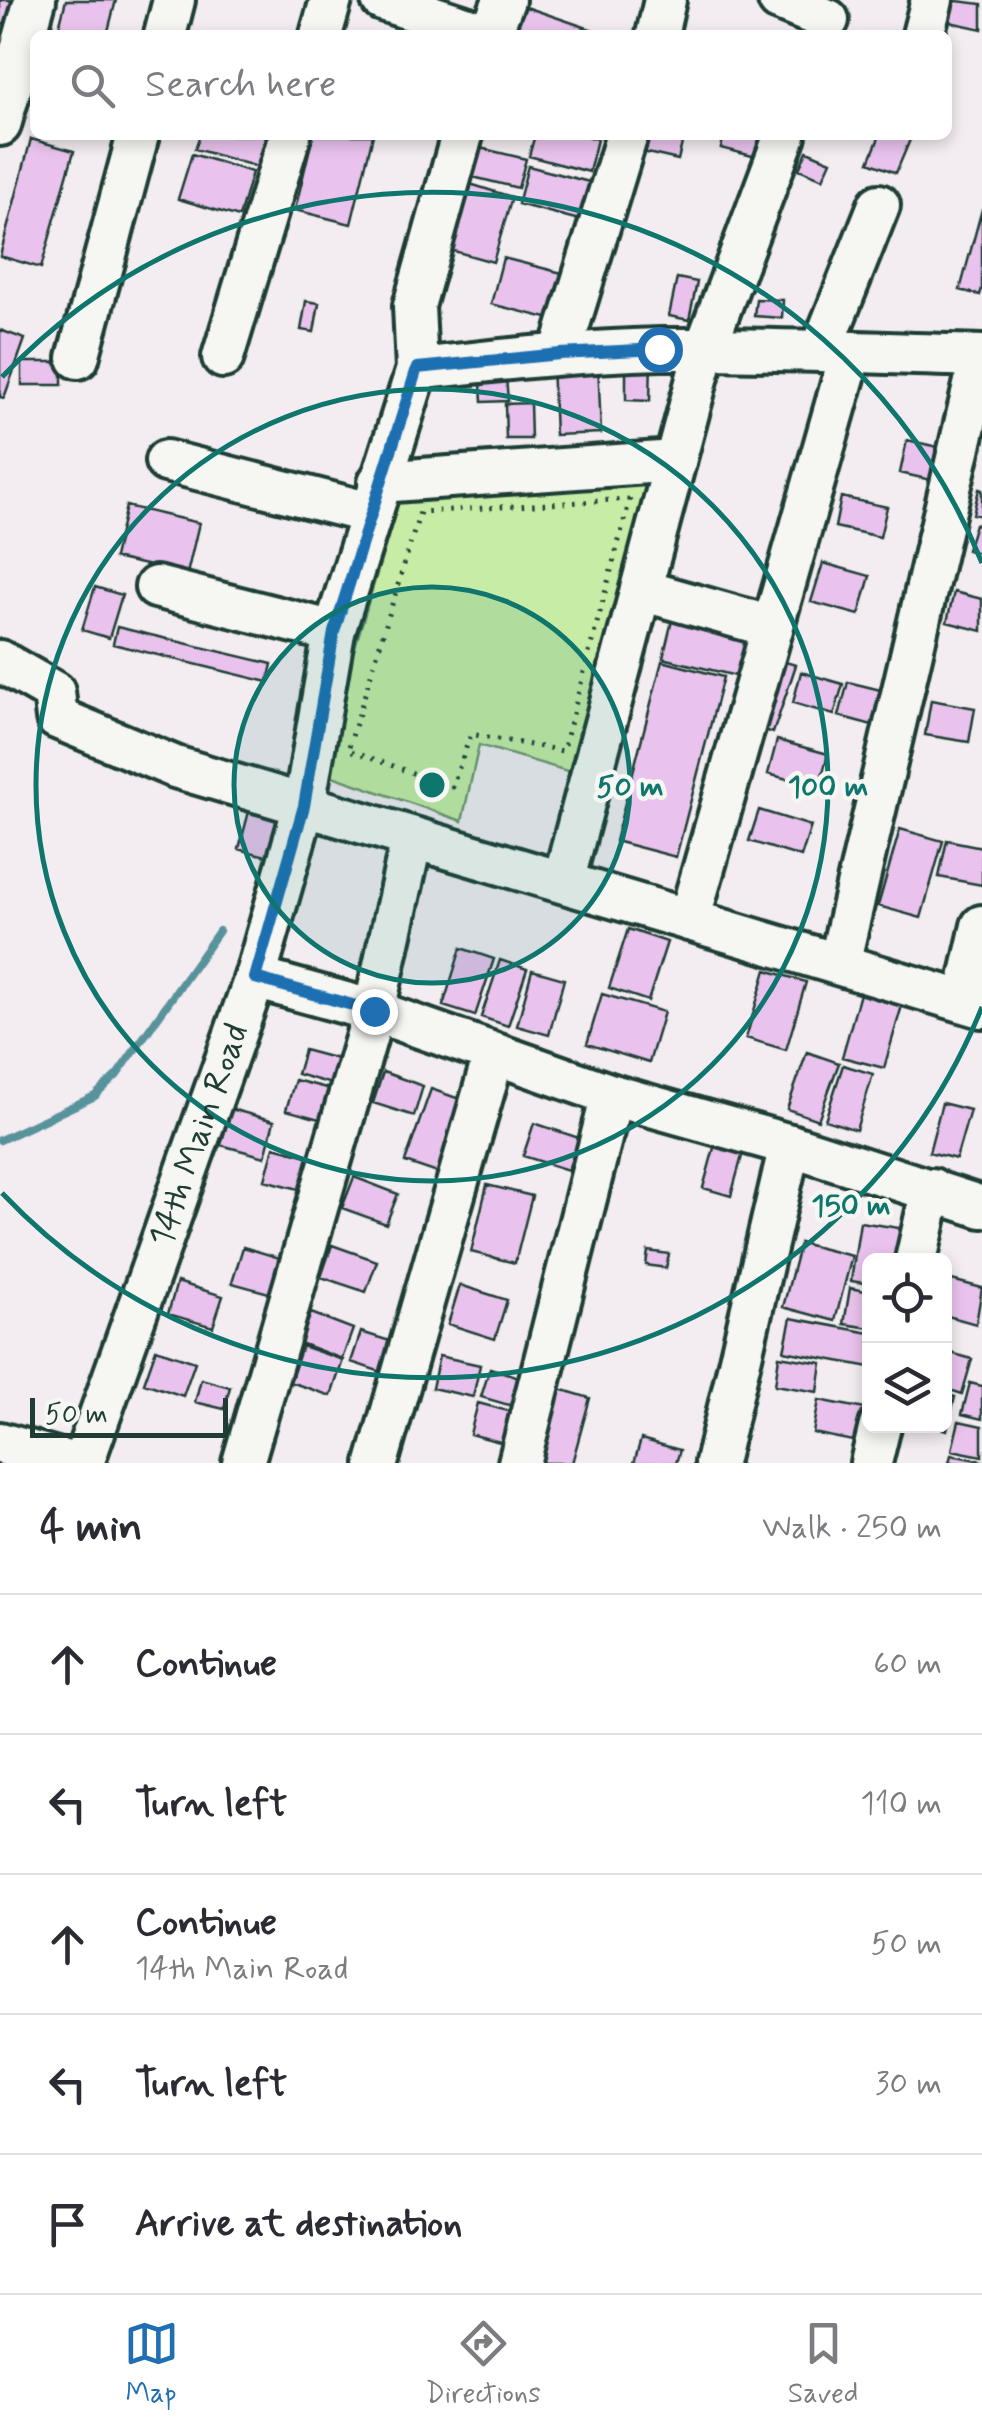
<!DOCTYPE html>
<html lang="en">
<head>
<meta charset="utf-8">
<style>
	:root { --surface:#fff; --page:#f2f2f3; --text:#2b2b33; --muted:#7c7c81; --line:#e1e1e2; --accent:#1f6fb2 }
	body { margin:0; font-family:Mynerve,sans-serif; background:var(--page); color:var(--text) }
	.controls { position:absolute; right:30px; bottom:30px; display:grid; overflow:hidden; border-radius:15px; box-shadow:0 5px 15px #0003 }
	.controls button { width:90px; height:90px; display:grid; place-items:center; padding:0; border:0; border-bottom:2px solid var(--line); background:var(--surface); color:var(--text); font:50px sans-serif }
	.scale { position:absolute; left:30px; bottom:25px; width:198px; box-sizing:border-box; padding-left:10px; border:5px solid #1f3d34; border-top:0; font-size:28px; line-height:35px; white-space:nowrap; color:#1f3d34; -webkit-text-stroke:8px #f6f6f2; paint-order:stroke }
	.stop { position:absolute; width:30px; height:30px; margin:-22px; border:8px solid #1f6fb2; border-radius:50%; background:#fff }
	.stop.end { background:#1f6fb2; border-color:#fff; box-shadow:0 2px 10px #0008 }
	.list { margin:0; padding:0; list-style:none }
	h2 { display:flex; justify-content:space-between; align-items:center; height:130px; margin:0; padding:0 40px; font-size:42px }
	h2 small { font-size:32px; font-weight:400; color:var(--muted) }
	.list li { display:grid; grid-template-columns:65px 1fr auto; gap:30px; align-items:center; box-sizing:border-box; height:140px; padding:0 40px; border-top:2px solid var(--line) }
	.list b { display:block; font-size:38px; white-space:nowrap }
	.list p { margin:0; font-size:32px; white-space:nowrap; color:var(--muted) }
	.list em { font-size:32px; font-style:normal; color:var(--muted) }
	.icon { flex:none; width:55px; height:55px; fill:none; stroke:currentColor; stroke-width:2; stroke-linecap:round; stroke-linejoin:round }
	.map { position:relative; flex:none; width:982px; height:1463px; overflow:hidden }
	.search { position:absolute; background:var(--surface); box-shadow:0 5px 15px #0003; left:30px; right:30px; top:30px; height:110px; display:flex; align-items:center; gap:25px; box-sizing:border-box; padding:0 35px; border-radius:15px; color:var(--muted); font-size:38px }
	.sheet { height:830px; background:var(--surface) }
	nav { display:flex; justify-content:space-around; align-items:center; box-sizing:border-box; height:140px; border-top:2px solid var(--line); background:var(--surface); font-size:28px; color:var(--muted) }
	nav a { display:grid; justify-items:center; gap:5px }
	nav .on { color:var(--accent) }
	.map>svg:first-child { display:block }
	.green { fill:#c7eca6; stroke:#73946d; stroke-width:2.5 }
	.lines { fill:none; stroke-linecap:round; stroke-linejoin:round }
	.stream { stroke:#59939b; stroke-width:8 }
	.building { fill:#e9c3ed; stroke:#1f3d34; stroke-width:2.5 }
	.minor-casing { stroke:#1f3d34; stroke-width:48 }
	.path { stroke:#1f3d34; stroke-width:5; stroke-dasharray:2.5 8; stroke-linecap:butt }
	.minor { stroke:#f6f6f2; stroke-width:40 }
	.route { stroke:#1f6fb2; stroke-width:12 }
	.ring { fill:none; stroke:#0f766e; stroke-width:5 }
	.labels { text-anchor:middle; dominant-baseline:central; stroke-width:9; stroke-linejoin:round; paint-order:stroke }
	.street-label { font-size:35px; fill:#1f3d34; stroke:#f6f6f2 }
	.centre { fill:#0f766e; stroke:#f6f6f2; stroke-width:5 }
	.ring-label { font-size:30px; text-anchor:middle; font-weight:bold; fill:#0f766e; stroke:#f6f6f2; stroke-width:9; stroke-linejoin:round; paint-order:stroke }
</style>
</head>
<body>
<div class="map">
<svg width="982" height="1463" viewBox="0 0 982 1463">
	<rect width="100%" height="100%" fill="#f3ecf1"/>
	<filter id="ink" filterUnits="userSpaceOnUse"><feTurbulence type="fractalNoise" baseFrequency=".01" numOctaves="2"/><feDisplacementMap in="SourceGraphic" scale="20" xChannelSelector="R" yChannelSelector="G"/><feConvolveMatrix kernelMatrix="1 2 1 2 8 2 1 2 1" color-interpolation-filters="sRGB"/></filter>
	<g filter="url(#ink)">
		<!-- green -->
		<path class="green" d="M659 478 584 776 479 745 462 821 318 771 402 490Z"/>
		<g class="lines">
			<!-- stream -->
			<path class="stream" d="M0 1140 95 1096 117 1075 219 931"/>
		</g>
		<!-- building -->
		<path class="building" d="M0 0H13L6 25 0 23Z
			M66 0H116L107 35H57Z
			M949 0 982 4V29L945 21Z
			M523 6 605 34V35H513Z
			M200 135H267L258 167 195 149Z
			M313 135H373L351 224 295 210Z
			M535 135H583L597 139 589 172 529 156Z
			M647 135H684L678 160 643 152Z
			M724 135H770L764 159 721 148Z
			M880 135H912L896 173 869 162Z
			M31 139 74 151 41 268 0 256Z
			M480 148 526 159 518 188 473 177Z
			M807 151 831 161 823 179 799 169Z
			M192 154 252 172 239 217 178 199Z
			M528 166 593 183 583 221 518 204Z
			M470 184 512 197 493 262 450 250Z
			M982 209V288L980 295 960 290Z
			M503 258 566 274 555 320 491 304Z
			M677 278 697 282 689 320 669 316Z
			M756 299 783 300 782 318 754 316Z
			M306 301 319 303 314 332 301 330Z
			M0 330 25 339 4 398 0 397Z
			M626 359 651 360 650 401 626 400Z
			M598 361 601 433 555 435 552 363Z
			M22 362H62V385H22Z
			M505 365 508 401 482 402 480 367Z
			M530 403 531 439H506L505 404Z
			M907 440 951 450 944 483 900 473Z
			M979 489 982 490V516L973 514Z
			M841 497 887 507 880 537 835 527Z
			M126 506 199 523 187 574 114 558Z
			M975 524 982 526V554L967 550Z
			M823 563 870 576 859 615 811 602Z
			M95 587 122 595 109 638 82 630Z
			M954 592 982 599V631L947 622Z
			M675 608 757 627 744 678 663 658Z
			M117 627 272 664 268 682 113 644Z
			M775 659 796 665 773 733 753 726Z
			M662 661 723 677 676 857 615 841Z
			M801 672 843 684 834 715 793 703Z
			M848 682 897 694 887 729 839 716Z
			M931 700 975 708 969 742 925 735Z
			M777 740 828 754 819 787 768 774Z
			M251 804 285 813 274 858 239 849Z
			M759 810 811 826 801 857 749 841Z
			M900 829 943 841 921 918 878 906Z
			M947 840 982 847V885L939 877Z
			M628 929 667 942 648 1001 609 988Z
			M461 948 494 959 475 1016 443 1006Z
			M500 960 527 969 508 1026 481 1017Z
			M532 970 564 979 549 1035 517 1026Z
			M766 970 806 982 786 1050 746 1038Z
			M861 990 903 1002 884 1068 842 1057Z
			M602 994 664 1012 649 1063 587 1044Z
			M304 1050 345 1061 338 1086 297 1074Z
			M807 1052 839 1063 818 1120 787 1109Z
			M843 1065 873 1074 856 1130 825 1120Z
			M383 1072 423 1086 414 1116 373 1103Z
			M295 1080 338 1091 330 1122 286 1110Z
			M431 1089 474 1104 449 1177 405 1162Z
			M942 1103 970 1110 956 1159 929 1152Z
			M231 1109 274 1121 265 1157 221 1145Z
			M534 1123 579 1138 568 1170 523 1156Z
			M717 1137 745 1145 731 1196 703 1188Z
			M274 1147 319 1159 310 1192 265 1180Z
			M354 1177 398 1194 386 1224 342 1208Z
			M487 1185 532 1196 515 1263 471 1252Z
			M860 1222 912 1230 907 1260H870V1284L851 1281Z
			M800 1243 852 1256 835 1321 783 1307Z
			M332 1245 377 1261 366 1292 321 1277Z
			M243 1247 290 1261 280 1296 232 1283Z
			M648 1251 669 1254 666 1268 646 1265Z
			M944 1278 982 1288 976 1324 944 1315Z
			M177 1282 223 1296 213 1327 168 1314Z
			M460 1285 507 1300 495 1339 448 1324Z
			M850 1288 870 1292V1328L844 1324Z
			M311 1313 353 1329 342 1359 300 1343Z
			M791 1318 870 1333V1367L784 1351Z
			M361 1332 406 1346 396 1377 351 1362Z
			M302 1346 343 1360 331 1396 290 1382Z
			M156 1349 195 1362 183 1396 144 1383Z
			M944 1351 972 1359 962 1394 944 1388Z
			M439 1356 480 1365 473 1397 432 1388Z
			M779 1356 822 1363 818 1392 775 1385Z
			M490 1368 532 1381 523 1409 481 1397Z
			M201 1379 230 1387 224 1409 195 1402Z
			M970 1383 982 1386V1419L962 1414Z
			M553 1387 590 1398 572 1463H531Z
			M944 1394 955 1397 947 1430 931 1426H944Z
			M819 1400 870 1410 863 1443 813 1433Z
			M478 1403 523 1415 515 1446 470 1434Z
			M959 1421 982 1426V1456L952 1450Z
			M641 1439 680 1450 676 1463H634Z
			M951 1455 982 1461V1463H949Z"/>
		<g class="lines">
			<!-- minor casing -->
			<g class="minor-casing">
				<g id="minor">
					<path d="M382 0 490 35 504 0"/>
					<path d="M779 0 828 20"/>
					<path d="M165 35 174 0"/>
					<path d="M321 35 331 0"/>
					<path d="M657 35 665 0"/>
					<path d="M923 35 932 0"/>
					<path d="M0 125 35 0"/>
					<path d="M821 351 879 205"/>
					<path d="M560 354 627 135"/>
					<path d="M223 357 290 135"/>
					<path d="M78 358 138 135"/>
					<path d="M417 369C498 360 579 351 661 349 768 348 875 353 982 356"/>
					<path d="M166 461 370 513"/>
					<path d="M379 482 675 461"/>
					<path d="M156 587 334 632"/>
					<path d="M641 590 772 627"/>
					<path d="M0 661 54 692 57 718 175 767 982 1007"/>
					<path d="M563 882 705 349 785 135"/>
					<path d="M689 920 851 352"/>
					<path d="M839 964 981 356"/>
					<path d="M255 978 374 1011 612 1095 790 1145 982 1207"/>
					<path d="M965 1001 982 926"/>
					<path d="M916 1260 932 1189"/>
					<path d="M0 1443 71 1463"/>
					<path id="s1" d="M83 1463 255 978 304 806 334 632 417 369 414 306 462 135"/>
					<path d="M243 1463 374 1011 412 838"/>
					<path d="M377 1463 494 1055"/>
					<path d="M519 1463 612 1095"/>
					<path d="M716 1463 790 1145"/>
					<path d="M871 1463 880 1426"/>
				</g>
			</g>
			<!-- path -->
			<path class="path" d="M630 499 563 751 471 734 452 787 348 750 420 512Z"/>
			<!-- minor -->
			<use href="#minor" class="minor"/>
		</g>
	</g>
	<g class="lines" filter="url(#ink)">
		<!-- route -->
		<path class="route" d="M374 1011 255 978 304 806 334 632 417 368 560 354 659 349"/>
	</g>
	<!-- distance rings -->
	<circle cx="432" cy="785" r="198" fill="#0f766e" fill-opacity=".12"/>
	<g class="ring">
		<circle cx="432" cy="785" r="198"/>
		<circle cx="432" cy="785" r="396"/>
		<path d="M982 1007A593 593 0 0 1 2 1193M2 377A593 593 0 0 1 982 563"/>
	</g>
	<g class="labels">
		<!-- street labels -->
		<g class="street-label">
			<text stroke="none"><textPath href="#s1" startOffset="348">14th Main Road</textPath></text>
		</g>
	</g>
	<circle cx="432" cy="785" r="15" class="centre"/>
	<g class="ring-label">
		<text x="630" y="796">50 m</text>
		<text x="828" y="796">100 m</text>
		<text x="851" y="1215">150 m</text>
	</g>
</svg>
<div class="controls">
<button><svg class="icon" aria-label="locate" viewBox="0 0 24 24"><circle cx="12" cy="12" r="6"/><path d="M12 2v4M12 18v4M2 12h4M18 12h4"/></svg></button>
<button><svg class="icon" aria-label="layers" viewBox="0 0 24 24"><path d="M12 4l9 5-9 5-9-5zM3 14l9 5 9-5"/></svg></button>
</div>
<div class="scale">50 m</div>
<div class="stop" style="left:659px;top:349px"></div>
<div class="stop end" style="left:374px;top:1011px"></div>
<div class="search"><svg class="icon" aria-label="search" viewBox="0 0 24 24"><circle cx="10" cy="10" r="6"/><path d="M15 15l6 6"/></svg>Search here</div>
</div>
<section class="sheet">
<h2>4 min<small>Walk · 250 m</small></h2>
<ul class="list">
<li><svg class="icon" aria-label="ahead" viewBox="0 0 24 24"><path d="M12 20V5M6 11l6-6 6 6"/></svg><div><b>Continue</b></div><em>60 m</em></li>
<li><svg class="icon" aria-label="left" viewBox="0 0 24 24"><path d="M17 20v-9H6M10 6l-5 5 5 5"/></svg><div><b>Turn left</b></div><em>110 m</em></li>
<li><svg class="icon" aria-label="ahead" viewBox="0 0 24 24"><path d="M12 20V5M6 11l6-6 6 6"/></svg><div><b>Continue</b><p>14th Main Road</p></div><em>50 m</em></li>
<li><svg class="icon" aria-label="left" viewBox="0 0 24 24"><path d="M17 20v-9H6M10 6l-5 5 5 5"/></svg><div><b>Turn left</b></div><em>30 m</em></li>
<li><svg class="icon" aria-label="arrive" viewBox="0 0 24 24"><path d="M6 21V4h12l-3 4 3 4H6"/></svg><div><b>Arrive at destination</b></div></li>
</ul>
</section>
<nav>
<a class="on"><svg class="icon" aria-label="map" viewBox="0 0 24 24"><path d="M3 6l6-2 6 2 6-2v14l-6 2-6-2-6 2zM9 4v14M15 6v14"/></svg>Map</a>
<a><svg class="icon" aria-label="directions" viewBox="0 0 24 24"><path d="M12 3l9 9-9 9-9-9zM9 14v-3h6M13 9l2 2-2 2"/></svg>Directions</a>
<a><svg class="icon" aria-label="saved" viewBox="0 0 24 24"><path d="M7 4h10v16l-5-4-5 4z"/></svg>Saved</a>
</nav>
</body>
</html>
